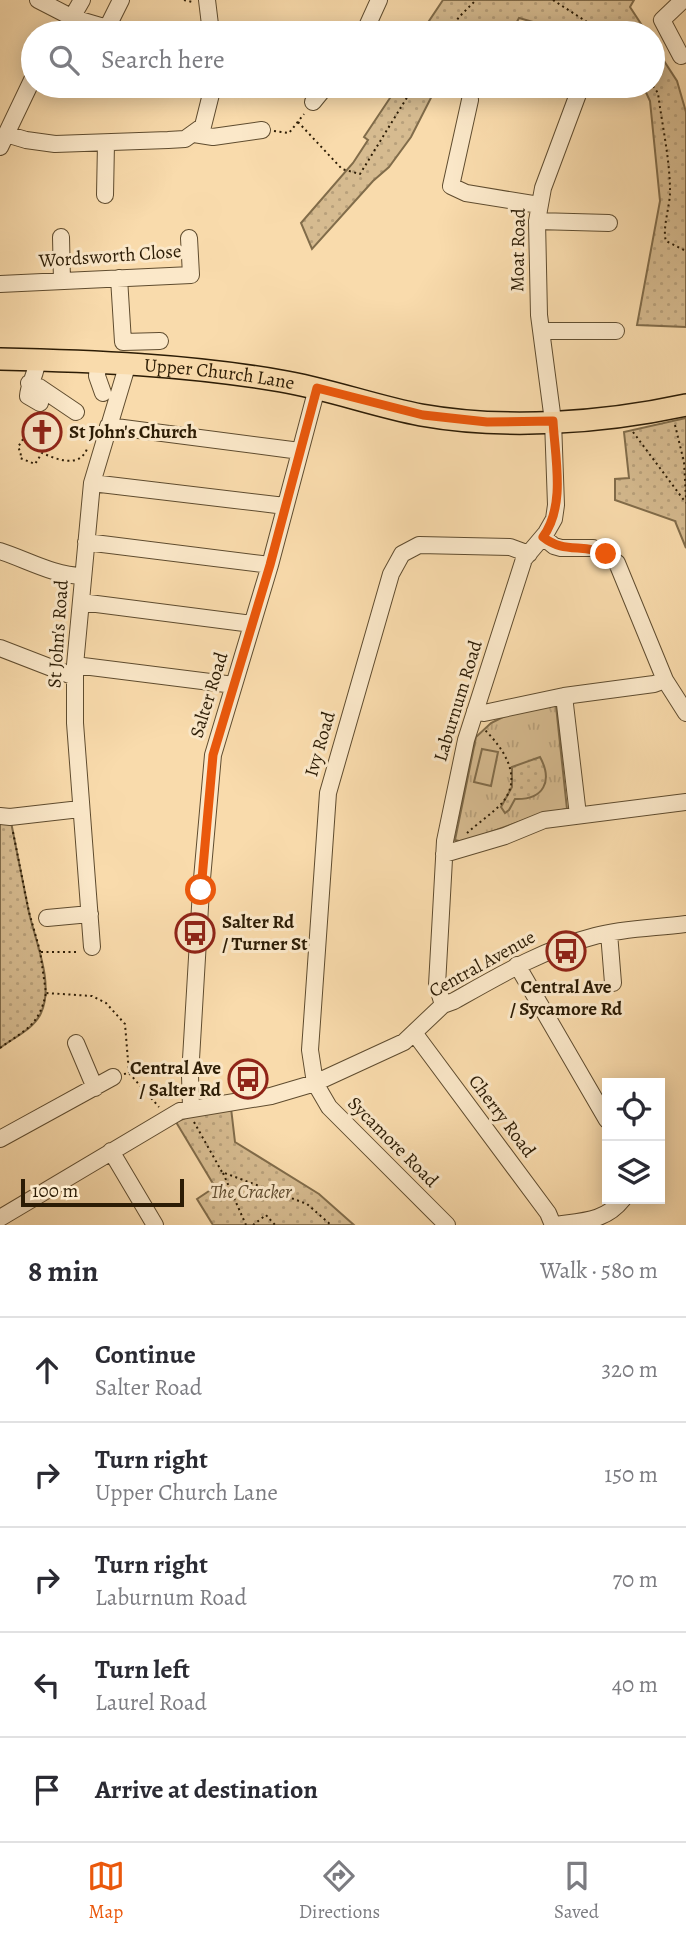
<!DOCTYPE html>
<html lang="en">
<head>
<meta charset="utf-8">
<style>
	:root { --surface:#fff; --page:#f2f2f3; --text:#2b2b33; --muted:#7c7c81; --line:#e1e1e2; --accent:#ea580c }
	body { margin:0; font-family:Alegreya,serif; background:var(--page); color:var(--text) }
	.controls { position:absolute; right:21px; bottom:21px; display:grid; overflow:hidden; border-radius:0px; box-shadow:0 4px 18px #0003 }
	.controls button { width:63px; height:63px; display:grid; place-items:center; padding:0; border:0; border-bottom:2px solid var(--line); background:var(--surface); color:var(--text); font:35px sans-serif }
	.scale { position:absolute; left:21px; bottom:18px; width:163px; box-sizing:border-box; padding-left:7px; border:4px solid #2c1c05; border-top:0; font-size:19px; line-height:24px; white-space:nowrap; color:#2c1c05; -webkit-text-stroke:5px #fbe8c9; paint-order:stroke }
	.stop { position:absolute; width:21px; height:21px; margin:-16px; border:5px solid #ea580c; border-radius:50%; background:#fff }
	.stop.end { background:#ea580c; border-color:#fff; box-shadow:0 2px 7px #0008 }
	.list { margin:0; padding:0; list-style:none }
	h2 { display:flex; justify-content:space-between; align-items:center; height:91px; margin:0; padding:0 28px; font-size:30px }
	h2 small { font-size:23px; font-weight:400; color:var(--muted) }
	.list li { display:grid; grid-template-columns:46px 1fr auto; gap:21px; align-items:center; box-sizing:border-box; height:105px; padding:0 28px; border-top:2px solid var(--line) }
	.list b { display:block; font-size:26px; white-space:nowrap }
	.list p { margin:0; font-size:23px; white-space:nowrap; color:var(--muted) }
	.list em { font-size:23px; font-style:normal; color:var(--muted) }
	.icon { flex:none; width:38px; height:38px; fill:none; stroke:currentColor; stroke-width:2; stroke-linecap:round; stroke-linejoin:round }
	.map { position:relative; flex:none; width:686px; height:1225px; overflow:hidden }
	.search { position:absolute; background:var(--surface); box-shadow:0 4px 18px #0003; left:21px; right:21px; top:21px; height:77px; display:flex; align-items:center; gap:18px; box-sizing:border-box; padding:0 24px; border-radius:38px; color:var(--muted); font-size:26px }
	.sheet { height:616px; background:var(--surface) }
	nav { display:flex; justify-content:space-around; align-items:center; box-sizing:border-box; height:98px; border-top:2px solid var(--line); background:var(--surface); font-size:19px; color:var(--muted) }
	nav a { display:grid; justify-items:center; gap:4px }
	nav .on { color:var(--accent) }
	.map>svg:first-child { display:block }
	.grass { fill:url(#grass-tufts); stroke:#816c4a; stroke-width:2 }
	.park { fill:url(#park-dots); stroke:#816c4a; stroke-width:2 }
	.pitch { fill:#d6bb90; stroke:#816c4a; stroke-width:2 }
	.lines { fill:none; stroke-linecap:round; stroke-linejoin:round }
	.minor-casing { stroke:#5f4c2f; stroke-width:18 }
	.major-casing { stroke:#2c1c05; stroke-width:24 }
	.path { stroke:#2c1c05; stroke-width:2; stroke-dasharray:2 3.5; stroke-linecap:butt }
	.minor { stroke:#fbe8c9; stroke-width:16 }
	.major { stroke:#f9dbac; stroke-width:21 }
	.route { stroke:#ea580c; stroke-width:9 }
	.labels { text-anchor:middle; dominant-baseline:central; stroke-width:6; stroke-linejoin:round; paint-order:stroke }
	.street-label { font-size:19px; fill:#2c1c05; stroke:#fbe8c9 }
	.poi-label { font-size:19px; font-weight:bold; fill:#2c1c05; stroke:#fbe8c9; text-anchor:start }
	.park-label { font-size:19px; font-style:italic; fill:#5f4c2f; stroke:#fbe8c9 }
</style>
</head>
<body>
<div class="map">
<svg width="686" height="1225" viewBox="0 0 686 1225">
	<defs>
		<pattern id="grass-tufts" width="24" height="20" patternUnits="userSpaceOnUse" patternTransform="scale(1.75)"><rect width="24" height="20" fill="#d6bb90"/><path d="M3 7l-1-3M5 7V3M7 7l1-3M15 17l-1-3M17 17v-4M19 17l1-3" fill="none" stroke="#b8a07b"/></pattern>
		<pattern id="park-dots" width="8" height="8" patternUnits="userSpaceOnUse" patternTransform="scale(1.75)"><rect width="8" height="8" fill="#d6bb90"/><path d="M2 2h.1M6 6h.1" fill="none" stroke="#b8a07b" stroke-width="1.8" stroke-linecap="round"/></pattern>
	</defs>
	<rect width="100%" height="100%" fill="#f9dbac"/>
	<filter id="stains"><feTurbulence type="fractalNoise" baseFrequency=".00286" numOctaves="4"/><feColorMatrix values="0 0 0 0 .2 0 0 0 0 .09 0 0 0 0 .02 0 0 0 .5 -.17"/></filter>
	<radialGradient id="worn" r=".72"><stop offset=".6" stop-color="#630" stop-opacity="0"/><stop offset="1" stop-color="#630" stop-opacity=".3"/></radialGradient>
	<!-- grass -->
	<path class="grass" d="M545 705 556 706 567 809 541 814 463 842 455 840 476 737 491 723 505 716Z"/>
	<!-- park -->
	<path class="park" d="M443 0H634L630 7 647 33H600L582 25 540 24 519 18 511 33H421Z
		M653 44 677 81 686 112V327L637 325 660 201 650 101 643 86H653Z
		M393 86H437L411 137 389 167 373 181 312 249 301 223 353 163 368 140 364 137 394 92 391 89Z
		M686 418V548L675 521 615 500V479L629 478 624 432Z
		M540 757C553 781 544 800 515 799L509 810 505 813 501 807 512 787V767Z
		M0 822H11C17 851 22 879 28 908 34 939 55 983 41 1013 34 1029 13 1038 0 1048Z
		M231 1108 235 1142 319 1194 354 1225H213L197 1199 215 1187 176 1122 197 1113Z"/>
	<!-- pitch -->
	<path class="pitch" d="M482 749 498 752 491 786 474 782Z"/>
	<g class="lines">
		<!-- minor casing -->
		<g class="minor-casing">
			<path id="minor" d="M38 0 73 18 107 28 121 0
				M207 0 211 33
				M63 33 82 0
				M364 33 379 0
				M681 56 662 20 683 0
				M470 100 451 186 466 193 539 205
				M313 102 326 86
				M6 134 26 140 55 144 168 140 185 139 203 126 213 86
				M194 134 213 137 262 130
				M0 147 33 78
				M105 195 106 143
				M537 221 609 223
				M61 237 62 281
				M119 278 123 342 160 341
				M0 284 191 275 189 238
				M541 331H616
				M37 360C37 373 29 383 28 396L40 403
				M98 362 97 376 103 393
				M29 383 39 387 76 412
				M108 426 300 451
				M92 483 285 506
				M543 537 554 546 561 548H593L617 563 665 680 686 713
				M86 542 270 565
				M0 551C28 560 52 575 83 576
				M81 602 252 624
				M0 648 75 677
				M75 665 234 685
				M564 696 578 815
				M475 711 484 713 564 696 654 684 665 680
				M0 816 10 817 80 809
				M444 854 505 836 544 820 686 802
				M47 918 90 914
				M609 933 613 983
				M92 947 75 723V665L92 483 128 363
				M517 965 607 1120
				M443 1005 437 985 445 841 466 740 524 559 546 533 554 519 556 505 553 421 539 315 537 221 543 188 581 86
				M415 1034 548 1213 553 1225
				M76 1043 95 1088
				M191 1107 190 1076 201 890 213 755 270 565 317 388
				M0 1139 113 1077
				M111 1151 155 1225
				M0 1218 180 1111 271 1096 315 1083 404 1042 443 1005 454 1001C500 975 544 949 595 936 624 928 656 928 686 924
				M447 1225 329 1107 315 1083 310 1050 328 793 391 574 402 554 419 545 510 547 529 554
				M554 1225C582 1221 605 1222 623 1199"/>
		</g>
		<!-- major casing -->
		<g class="major-casing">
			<g id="major">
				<path id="s1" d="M0 359C94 361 188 365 281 381 329 389 374 406 421 415 505 430 603 423 686 405"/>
			</g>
		</g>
		<!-- path -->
		<path class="path" d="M184 0 192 2
			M553 0 604 33
			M135 33 149 30 161 33
			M448 33 459 17 476 0
			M653 86 658 93C662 125 670 159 670 192 670 206 662 229 666 241L686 251
			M298 122 342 169 360 174 414 86
			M274 131 289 133 304 114
			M38 416 18 447 21 453 20 458 35 464 42 453C58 460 79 468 87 449
			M675 425 684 462 686 498
			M633 432 686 503
			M13 832 29 912 40 951 46 993 92 996 106 1003 125 1024 129 1073
			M467 833C478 823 492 814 502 803 524 777 503 748 484 729
			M41 952H78
			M0 1048C26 1029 39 1026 46 993
			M124 1074 129 1073 159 1107
			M194 1122 222 1172 307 1204 331 1225
			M223 1173 246 1225
			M253 1225 266 1215 275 1225"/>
		<!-- minor -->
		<use href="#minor" class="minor"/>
		<!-- major -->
		<use href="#major" class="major"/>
	</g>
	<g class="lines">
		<!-- route -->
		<path class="route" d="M201 890 213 755 270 565 317 388 423 415 487 422 553 421C555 458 566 505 543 537 564 554 583 543 606 554"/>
	</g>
	<!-- icons -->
	<defs>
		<g id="church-ring" transform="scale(2.0125)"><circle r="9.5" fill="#fbe8c9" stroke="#8f2418" stroke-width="1.5"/><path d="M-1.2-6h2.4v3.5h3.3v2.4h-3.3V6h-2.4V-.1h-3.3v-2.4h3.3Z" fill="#8f2418"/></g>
		<g id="bus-ring" transform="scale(2.0125)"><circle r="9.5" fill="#fbe8c9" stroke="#8f2418" stroke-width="1.5"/><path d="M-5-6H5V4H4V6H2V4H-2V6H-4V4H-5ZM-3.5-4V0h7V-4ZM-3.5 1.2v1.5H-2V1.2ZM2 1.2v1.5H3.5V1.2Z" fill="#8f2418"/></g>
	</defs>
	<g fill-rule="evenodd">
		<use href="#church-ring" x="42" y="432"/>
		<use href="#bus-ring" x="195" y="933"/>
		<use href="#bus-ring" x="566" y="951"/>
		<use href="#bus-ring" x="248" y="1079"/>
	</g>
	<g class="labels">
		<!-- street labels -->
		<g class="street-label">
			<text transform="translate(518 250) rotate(-89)">Moat Road</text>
			<text transform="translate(110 256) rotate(-4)">Wordsworth Close</text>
			<text stroke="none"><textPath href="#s1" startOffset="220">Upper Church Lane</textPath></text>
			<text transform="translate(58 634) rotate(-86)">St John's Road</text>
			<text transform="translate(209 695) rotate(-73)">Salter Road</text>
			<text transform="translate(458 701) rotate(-73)">Laburnum Road</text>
			<text transform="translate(320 744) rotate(-74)">Ivy Road</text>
			<text transform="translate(482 964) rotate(-29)">Central Avenue</text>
			<text transform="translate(502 1116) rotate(53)">Cherry Road</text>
			<text transform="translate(393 1142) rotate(45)">Sycamore Road</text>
		</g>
		<!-- poi labels -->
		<g class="poi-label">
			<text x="69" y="432">St John's Church</text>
			<text x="222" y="922">Salter Rd<tspan x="222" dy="22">/ Turner St</tspan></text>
			<text x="566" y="987" text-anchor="middle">Central Ave<tspan x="566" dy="22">/ Sycamore Rd</tspan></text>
			<text x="221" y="1068" text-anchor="end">Central Ave<tspan x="221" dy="22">/ Salter Rd</tspan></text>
		</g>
		<!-- park labels -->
		<g class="park-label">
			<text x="251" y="1192">The Cracker</text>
		</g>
	</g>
	<rect width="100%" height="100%" filter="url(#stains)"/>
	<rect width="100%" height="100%" fill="url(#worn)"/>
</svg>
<div class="controls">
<button><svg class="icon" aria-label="locate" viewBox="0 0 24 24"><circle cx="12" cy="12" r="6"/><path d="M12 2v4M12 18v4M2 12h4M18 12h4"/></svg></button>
<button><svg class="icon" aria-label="layers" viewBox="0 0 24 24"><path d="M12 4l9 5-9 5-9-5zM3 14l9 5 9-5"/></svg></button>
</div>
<div class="scale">100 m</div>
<div class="stop" style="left:201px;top:890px"></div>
<div class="stop end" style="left:606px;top:554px"></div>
<div class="search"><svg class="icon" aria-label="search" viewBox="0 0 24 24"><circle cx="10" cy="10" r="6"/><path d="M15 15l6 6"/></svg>Search here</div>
</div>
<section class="sheet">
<h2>8 min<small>Walk · 580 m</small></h2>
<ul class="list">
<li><svg class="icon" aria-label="ahead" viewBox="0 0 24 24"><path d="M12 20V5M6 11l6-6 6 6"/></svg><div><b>Continue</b><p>Salter Road</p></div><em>320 m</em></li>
<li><svg class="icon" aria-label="right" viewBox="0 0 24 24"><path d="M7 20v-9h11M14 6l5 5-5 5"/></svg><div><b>Turn right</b><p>Upper Church Lane</p></div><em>150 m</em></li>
<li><svg class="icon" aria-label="right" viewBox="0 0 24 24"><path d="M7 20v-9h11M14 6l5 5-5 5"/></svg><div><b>Turn right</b><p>Laburnum Road</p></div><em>70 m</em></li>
<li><svg class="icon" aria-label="left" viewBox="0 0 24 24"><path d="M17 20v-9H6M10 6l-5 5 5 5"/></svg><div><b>Turn left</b><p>Laurel Road</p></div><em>40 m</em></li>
<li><svg class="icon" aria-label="arrive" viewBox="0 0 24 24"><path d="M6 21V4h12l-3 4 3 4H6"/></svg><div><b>Arrive at destination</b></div></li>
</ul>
</section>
<nav>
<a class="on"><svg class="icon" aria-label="map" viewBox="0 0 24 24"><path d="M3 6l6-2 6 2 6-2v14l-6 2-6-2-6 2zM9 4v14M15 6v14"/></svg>Map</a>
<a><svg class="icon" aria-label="directions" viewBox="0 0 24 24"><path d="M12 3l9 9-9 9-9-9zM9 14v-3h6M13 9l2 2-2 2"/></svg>Directions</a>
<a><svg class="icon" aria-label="saved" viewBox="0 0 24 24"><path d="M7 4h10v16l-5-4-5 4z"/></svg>Saved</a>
</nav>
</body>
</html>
